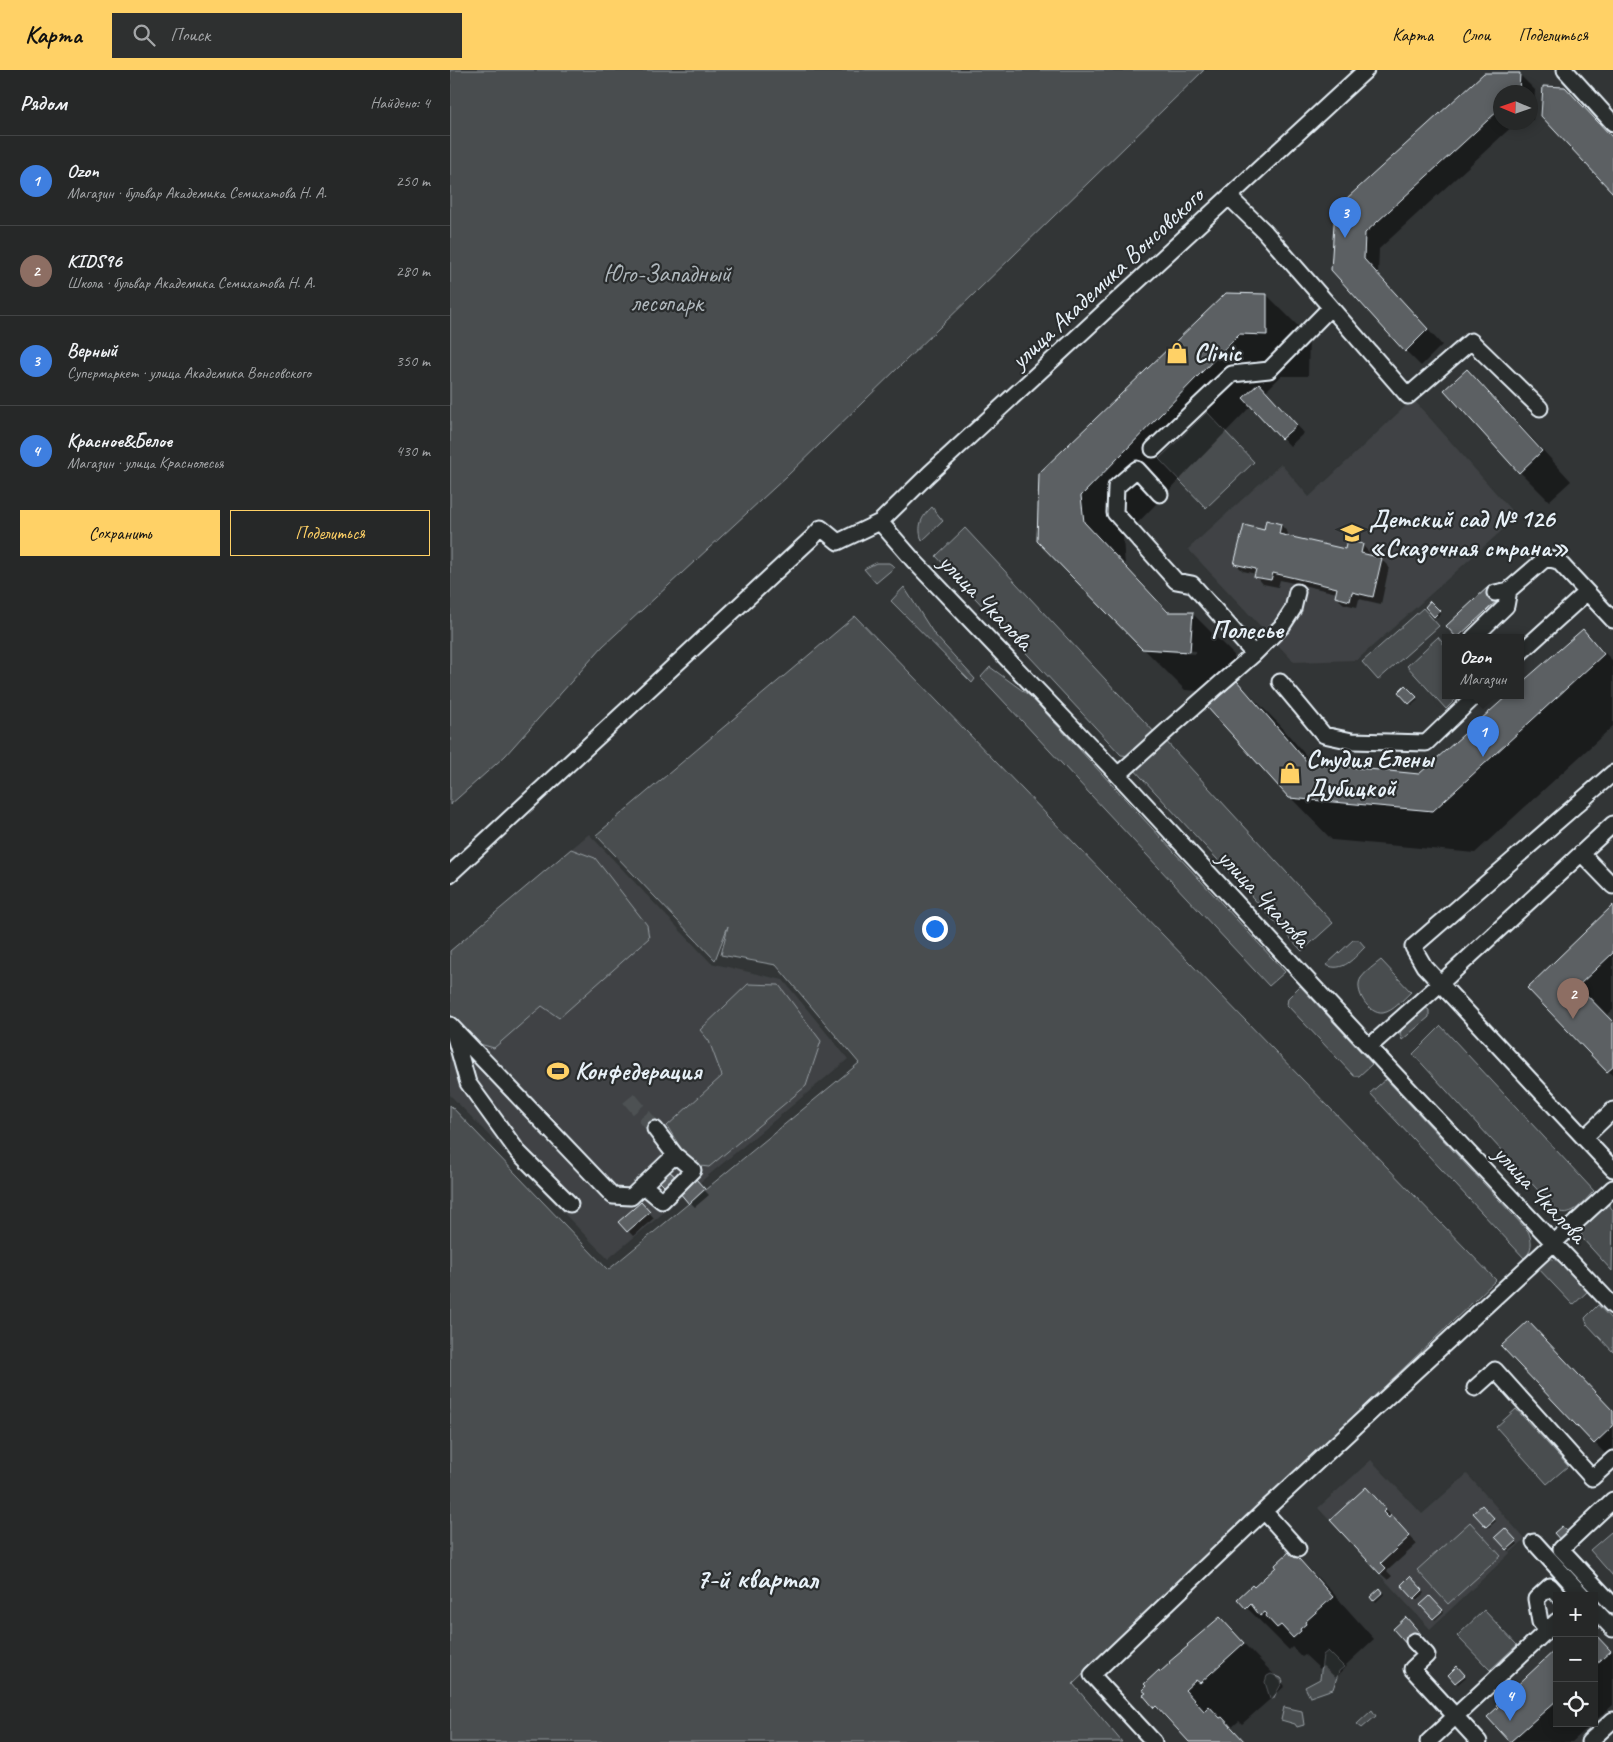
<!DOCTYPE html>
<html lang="ru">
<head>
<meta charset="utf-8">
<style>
	:root { --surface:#262828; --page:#2e3030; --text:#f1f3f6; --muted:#a4a6a8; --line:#424445; --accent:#ffd166 }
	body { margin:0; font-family:Caveat,sans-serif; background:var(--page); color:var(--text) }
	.controls { position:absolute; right:15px; bottom:15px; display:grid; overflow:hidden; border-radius:0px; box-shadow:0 2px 12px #0003 }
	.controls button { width:45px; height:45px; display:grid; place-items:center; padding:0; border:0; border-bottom:1px solid var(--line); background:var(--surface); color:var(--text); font:25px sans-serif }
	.compass { position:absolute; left:1043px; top:15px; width:45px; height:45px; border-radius:50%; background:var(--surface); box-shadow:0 2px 12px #0003; rotate:272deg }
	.you { position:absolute; left:484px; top:858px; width:18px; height:18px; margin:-12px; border:4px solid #fff; border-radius:50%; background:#1a73e8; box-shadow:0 0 0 8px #1a73e833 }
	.badge { display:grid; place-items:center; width:32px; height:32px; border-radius:50%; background:var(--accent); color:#fff; font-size:16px; font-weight:700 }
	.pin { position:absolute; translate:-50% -41px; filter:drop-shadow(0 1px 2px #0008) }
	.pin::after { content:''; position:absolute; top:26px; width:18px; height:15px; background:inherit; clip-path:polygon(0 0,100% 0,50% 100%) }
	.popup { position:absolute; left:992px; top:564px; width:82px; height:65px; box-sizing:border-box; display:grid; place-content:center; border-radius:0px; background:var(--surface); filter:drop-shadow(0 1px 4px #0005); font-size:16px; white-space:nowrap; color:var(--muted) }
	.popup b { font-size:19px; color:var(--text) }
	.popup::after { content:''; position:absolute; left:50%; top:100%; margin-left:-10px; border:10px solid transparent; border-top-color:var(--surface) }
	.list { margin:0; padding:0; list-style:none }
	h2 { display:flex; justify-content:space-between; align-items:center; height:65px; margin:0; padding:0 20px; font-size:21px }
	h2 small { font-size:16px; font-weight:400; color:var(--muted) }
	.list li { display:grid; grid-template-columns:32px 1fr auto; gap:15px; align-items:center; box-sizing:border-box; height:90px; padding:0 20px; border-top:1px solid var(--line) }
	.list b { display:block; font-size:19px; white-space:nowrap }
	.list p { margin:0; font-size:16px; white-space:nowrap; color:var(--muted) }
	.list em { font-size:16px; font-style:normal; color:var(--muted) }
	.actions { display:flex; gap:10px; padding:15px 20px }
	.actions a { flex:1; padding:11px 0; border:1px solid var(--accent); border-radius:0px; text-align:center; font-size:18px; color:var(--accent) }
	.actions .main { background:var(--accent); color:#111 }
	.icon { flex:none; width:28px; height:28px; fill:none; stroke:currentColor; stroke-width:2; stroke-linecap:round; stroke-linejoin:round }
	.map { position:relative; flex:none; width:1163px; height:1672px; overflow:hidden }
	header { display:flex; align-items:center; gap:30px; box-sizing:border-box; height:70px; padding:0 25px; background:var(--accent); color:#111 }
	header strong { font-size:24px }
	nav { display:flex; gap:28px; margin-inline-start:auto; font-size:18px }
	.search { width:350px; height:45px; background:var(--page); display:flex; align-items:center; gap:12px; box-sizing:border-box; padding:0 18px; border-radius:0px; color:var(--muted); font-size:19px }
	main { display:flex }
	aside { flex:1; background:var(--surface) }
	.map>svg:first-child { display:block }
	.built { fill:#3f4244 }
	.green { fill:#494d4f; stroke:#989fa4 }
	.shadow { fill:#0007 }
	.building { fill:#5c6063; stroke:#e8f1f8 }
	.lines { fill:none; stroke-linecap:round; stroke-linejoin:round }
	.minor-tunnel { stroke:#4d5153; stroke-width:15; stroke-dasharray:15 8; stroke-linecap:butt }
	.minor-casing { stroke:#e8f1f8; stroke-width:19 }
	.minor { stroke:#2a2d2e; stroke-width:15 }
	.labels { text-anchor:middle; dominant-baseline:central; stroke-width:4.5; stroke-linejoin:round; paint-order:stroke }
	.park-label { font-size:25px; fill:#b0b8bd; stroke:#2a2d2e }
	.street-label { font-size:25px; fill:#e8f1f8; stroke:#2a2d2e }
	.poi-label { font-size:25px; font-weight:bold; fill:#e8f1f8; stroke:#2a2d2e; text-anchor:start }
	.neighbourhood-label { font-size:26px; font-weight:bold; fill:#e8f1f8; stroke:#2a2d2e }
	.quarter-label { font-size:28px; font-weight:bold; fill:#e8f1f8; stroke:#2a2d2e }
</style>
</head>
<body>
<header>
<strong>Карта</strong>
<div class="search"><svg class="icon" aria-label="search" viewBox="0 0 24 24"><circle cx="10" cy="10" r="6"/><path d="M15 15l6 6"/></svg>Поиск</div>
<nav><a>Карта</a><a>Слои</a><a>Поделиться</a></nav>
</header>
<main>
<aside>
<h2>Рядом<small>Найдено: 4</small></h2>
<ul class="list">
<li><span class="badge" style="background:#3f7fe0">1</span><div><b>Ozon</b><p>Магазин · бульвар Академика Семихатова Н. А.</p></div><em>250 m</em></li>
<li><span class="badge" style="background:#8d6e63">2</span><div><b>KIDS96</b><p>Школа · бульвар Академика Семихатова Н. А.</p></div><em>280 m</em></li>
<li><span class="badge" style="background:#3f7fe0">3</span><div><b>Верный</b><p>Супермаркет · улица Академика Вонсовского</p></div><em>350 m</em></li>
<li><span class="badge" style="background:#3f7fe0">4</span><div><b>Красное&amp;Белое</b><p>Магазин · улица Краснолесья</p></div><em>430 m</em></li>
</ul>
<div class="actions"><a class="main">Сохранить</a><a>Поделиться</a></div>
</aside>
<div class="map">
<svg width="1163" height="1672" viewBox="0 0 1163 1672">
	<rect width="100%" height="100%" fill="#323536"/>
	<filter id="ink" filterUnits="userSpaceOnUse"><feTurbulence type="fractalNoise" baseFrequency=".02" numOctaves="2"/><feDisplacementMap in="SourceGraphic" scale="10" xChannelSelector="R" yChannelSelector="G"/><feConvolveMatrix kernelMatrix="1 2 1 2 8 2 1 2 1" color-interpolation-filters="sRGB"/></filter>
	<g filter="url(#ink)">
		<!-- built -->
		<path class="built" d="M963 329 1067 447 907 590 844 592 738 479 831 394 859 427Z
			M139 764 261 893 333 910 398 989 158 1189 0 1025V881Z
			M921 1390 972 1444 1017 1404 1075 1469 980 1559 868 1438Z"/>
		<!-- green -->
		<path class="green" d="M0 0H754L337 406 153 576 55 686 0 735Z
			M757 342 804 392 756 438 709 389Z
			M482 437 493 451 472 471C467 456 471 447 482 437Z
			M515 458 706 664 682 686 671 685 486 486Z
			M426 493H439L445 497 426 513 414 499Z
			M454 517 484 564 525 609 522 613 441 531Z
			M973 538 989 556 928 610 912 592Z
			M405 546 1046 1210 623 1614 672 1672H0V1035L158 1200 409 993 326 895 271 885 278 856 265 890 146 765Z
			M988 567 995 576 996 626H1009L996 639 957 596Z
			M540 597 580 626 835 902 819 916 531 607Z
			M713 668 883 853 852 881 681 696Z
			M121 779 145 788 197 855 199 868 109 948 92 936 44 978 26 973 0 944V881Z
			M903 870H909L915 877C904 888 893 903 876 895Z
			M931 890 961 922C953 929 944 941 933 943 919 945 903 920 911 908 916 901 925 895 931 890Z
			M298 914 329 915 371 971 356 1016 259 1097 241 1095 217 1056 272 1006 259 971 250 960Z
			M850 916 922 994 909 1006H904L837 935 838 928Z
			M973 936 979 940V947L952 970 950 964 951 961Z
			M991 956 1144 1121C1134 1131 1123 1148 1107 1141L963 984Z
			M936 1009 1078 1161C1083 1172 1082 1179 1075 1189L920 1023Z
			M1156 1132 1163 1140 1162 1201 1132 1168 1131 1156Z
			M1099 1188C1115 1191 1127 1209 1138 1221L1123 1235 1086 1196Z
			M1148 1235 1163 1251V1282L1137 1254 1135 1248Z
			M1066 1339 1118 1396 1097 1414 1046 1357Z
			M1020 1452 1051 1486 998 1534 967 1500Z
			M1161 1462 1163 1465V1506L1140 1480Z
			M1034 1540 1067 1575 1040 1600 1007 1566Z
			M878 1581 894 1597 889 1601 883 1619 860 1627 855 1617 870 1609 873 1585Z
			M821 1604 831 1608 833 1611 823 1629 820 1628 815 1612 817 1606Z
			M834 1637 852 1641 854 1655 847 1657 845 1654 831 1650Z
			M922 1640 926 1646 912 1658 907 1654Z"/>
		<!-- shadow -->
		<path class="shadow" d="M1070 5 1085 20 1083 50H1080V22H1050V52H1067L929 179 928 205 992 275 971 296 956 281 886 140Z
			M817 225 859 267 858 306H831L816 321 854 363 840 376 802 335 673 468 675 495 720 543H742L784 585 782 617 787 612 829 654 864 695 969 705 1059 626H1070L1133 561 1163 591V656L1025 783 882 770 840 727 775 623 735 620 695 580 746 584V581L693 577 588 470Z
			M1017 300 1046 329 1121 411 1099 431 1070 402 996 320Z
			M817 452 831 455 838 463 837 467 896 481 912 475 920 483 919 487 932 490 939 497 931 534 909 529 907 537 894 534 886 527 887 523 830 510 828 517 813 514 806 506V504L793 501 786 494 815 461Z
			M1039 518 1054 534 1018 568H1009L998 556Z
			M980 533 991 544 987 548 976 537Z
			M955 616 968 630 962 635 950 622Z
			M1163 837V940L1156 946 1163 953V1006L1079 918Z
			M244 1109 259 1125 245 1137 230 1122Z
			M196 1139 204 1148 183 1166 170 1152Z
			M1100 1274 1163 1342V1392L1053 1276Z
			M923 1426 967 1474 937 1501 942 1506 938 1510 930 1503Z
			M1032 1436 1046 1451 1038 1458 1025 1443Z
			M1055 1460 1068 1474 1059 1481 1047 1467Z
			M841 1481 883 1523 924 1569 896 1595 897 1596 886 1608 873 1596 870 1599 855 1585 852 1587 842 1577 839 1580 797 1538 804 1519 828 1497Z
			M960 1508 974 1523 967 1530 953 1515Z
			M930 1520 934 1524 926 1532 922 1527Z
			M980 1527 994 1542 985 1550 971 1535Z
			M770 1549 835 1616 792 1654 789 1651 781 1658 795 1672H740L705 1637 710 1603Z
			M1144 1564 1163 1582V1635L1144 1652Z
			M1107 1582V1653H1143L1122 1672H1062L1039 1647 1050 1637 1047 1635Z
			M1007 1598 1016 1607 1008 1614 999 1605Z"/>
		<!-- building -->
		<path class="building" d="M1034 3H1070L1069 22H1050V39L915 163 914 189 978 259 955 282 881 200 885 139Z
			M1093 16 1115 17 1163 68V123L1091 46Z
			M776 223 817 224V265L789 264 631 426 634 452 718 542H743L740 582 692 579 587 471 589 403Z
			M1017 299 1092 381 1069 403 994 320Z
			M809 313 847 355 831 369 793 328Z
			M816 450 831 454 829 464 895 479 897 470 913 474 911 483 932 488 923 527 902 522 900 531 885 527 887 518 823 503 821 510 804 507 806 499 784 494 794 455 814 460Z
			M1039 516 1050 528 1007 568 996 556Z
			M980 531 990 541 984 547 975 537Z
			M1133 559 1154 584 983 741 839 728 757 637 787 611 858 693 969 704 1057 626H1070V614Z
			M955 615 967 627 959 634 948 622Z
			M1163 835V883L1128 916 1163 952V997L1157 1002 1077 918Z
			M218 1100 228 1109 218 1120 208 1110Z
			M244 1107 255 1119 239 1134 229 1122Z
			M191 1132 200 1142 177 1162 168 1152Z
			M1078 1251 1163 1341V1356L1144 1374 1051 1276Z
			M916 1417 936 1439 933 1442 939 1448 941 1445 960 1466 931 1493 936 1498 930 1504 880 1450Z
			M1032 1435 1045 1449 1036 1457 1023 1443Z
			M1112 1456 1120 1465 1112 1472 1104 1463Z
			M1055 1458 1067 1471 1057 1480 1045 1467Z
			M841 1480 883 1527 855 1552 856 1554 850 1559 851 1561 843 1568 831 1555 827 1558 816 1546 817 1544 815 1542 810 1546 801 1534 796 1539 787 1529 802 1515 804 1517 826 1497 825 1495Z
			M960 1506 973 1520 964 1529 951 1515Z
			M930 1518 933 1522 923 1531 920 1527Z
			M980 1526 993 1540 983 1549 970 1535Z
			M770 1547 794 1573 750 1613 746 1610 735 1620 754 1641 759 1636 770 1648 772 1647 795 1672H739L706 1636 704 1638 693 1625 696 1623 692 1620 696 1616 694 1614 709 1600 710 1602 720 1593 719 1592 738 1576 737 1575Z
			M956 1547 971 1564 958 1576 943 1559Z
			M1144 1563 1161 1581 1144 1596Z
			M1106 1579 1107 1630 1060 1672 1037 1647 1048 1637 1046 1635Z
			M1007 1596 1015 1605 1005 1613 998 1605Z"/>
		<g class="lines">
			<!-- minor-tunnel -->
			<path class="minor-tunnel" d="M179 1028 205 1059"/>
			<!-- minor casing -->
			<g class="minor-casing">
				<path id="minor" d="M1115 0 1163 53
					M779 127 814 161 958 326 1021 271 1090 338
					M703 379 782 304 819 300 880 238
					M710 424 687 399 666 417 665 443 726 511 742 514 804 584
					M430 452 464 491 668 705 937 996 1163 1236
					M1045 523 1059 520 1096 488 1108 491 1163 550
					M1023 568 1056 536 1059 520
					M1070 583 1136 523
					M830 612 874 665 902 671 976 673 1025 626
					M1163 703 963 877 974 896 1163 1099
					M668 705 722 656 804 584 832 556 843 539 847 522
					M1131 783 1163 816
					M0 804 363 467 371 458 388 472 430 452 479 404 916 0
					M0 955 163 1126 181 1127 225 1085 205 1059
					M3 960 18 1013 68 1082 120 1134
					M919 977 991 913 1163 754
					M1134 1068 1163 1040
					M193 1115 212 1131 243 1100 225 1085
					M1025 1318 1045 1300 1142 1408 1163 1389
					M1163 1430 1111 1479 1163 1535
					M814 1441 848 1479
					M1084 1472 1133 1526
					M1144 1539 1163 1559
					M1097 1560 1090 1552 1086 1529 1100 1516 1109 1526
					M964 1571 977 1585 962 1599 1029 1672
					M704 1672 642 1605 814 1441 1163 1118
					M978 1672 1107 1551
					M1139 1672 1163 1650"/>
			</g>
			<!-- minor -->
			<use href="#minor" class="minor"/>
		</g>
	</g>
	<!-- icons -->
	<defs>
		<g id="shop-bare" transform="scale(1.725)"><path d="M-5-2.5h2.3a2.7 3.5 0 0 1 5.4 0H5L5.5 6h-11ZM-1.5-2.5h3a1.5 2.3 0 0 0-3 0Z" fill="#ffd166" stroke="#2a2d2e" stroke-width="2.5" paint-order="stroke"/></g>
		<g id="school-bare" transform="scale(1.725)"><path d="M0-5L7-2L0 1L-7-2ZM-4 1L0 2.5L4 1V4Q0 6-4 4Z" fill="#ffd166" stroke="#2a2d2e" stroke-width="2.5" paint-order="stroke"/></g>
		<g id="stadium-bare" transform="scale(1.725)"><path d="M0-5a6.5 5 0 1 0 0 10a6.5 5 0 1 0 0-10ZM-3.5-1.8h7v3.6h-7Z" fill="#ffd166" stroke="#2a2d2e" stroke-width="2.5" paint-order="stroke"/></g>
	</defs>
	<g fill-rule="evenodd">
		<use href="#shop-bare" x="727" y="283"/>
		<use href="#school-bare" x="902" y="463"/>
		<use href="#shop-bare" x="840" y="703"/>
		<use href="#stadium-bare" x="108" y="1001"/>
	</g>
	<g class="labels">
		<!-- park labels -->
		<g class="park-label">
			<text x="217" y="204">Юго-Западный<tspan x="217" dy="29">лесопарк</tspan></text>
		</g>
		<!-- street labels -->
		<g class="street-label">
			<text transform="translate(657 208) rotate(-43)">улица Академика Вонсовского</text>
			<text transform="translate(536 532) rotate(46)">улица Чкалова</text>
			<text transform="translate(814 828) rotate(47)">улица Чкалова</text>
			<text transform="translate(1090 1124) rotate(47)">улица Чкалова</text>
		</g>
		<!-- poi labels -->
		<g class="poi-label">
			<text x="744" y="283">Clinic</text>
			<text x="919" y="449">Детский сад № 126<tspan x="919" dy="29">«Сказочная страна»</tspan></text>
			<text x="856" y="689">Студия Елены<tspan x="856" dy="29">Дубицкой</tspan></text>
			<text x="125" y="1001">Конфедерация</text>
		</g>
		<!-- neighbourhood labels -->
		<g class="neighbourhood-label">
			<text x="797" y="559">Полесье</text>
		</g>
		<!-- quarter labels -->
		<g class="quarter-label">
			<text x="307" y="1508">7-й квартал</text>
		</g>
	</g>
</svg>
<div class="controls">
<button>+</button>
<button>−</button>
<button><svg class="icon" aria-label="locate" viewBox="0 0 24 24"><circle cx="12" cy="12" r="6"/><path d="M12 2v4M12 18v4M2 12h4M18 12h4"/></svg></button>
</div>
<svg class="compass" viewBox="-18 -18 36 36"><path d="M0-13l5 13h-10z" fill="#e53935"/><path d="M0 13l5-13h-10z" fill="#a4a6a8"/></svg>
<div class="you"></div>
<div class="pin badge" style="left:1033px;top:687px;background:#3f7fe0">1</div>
<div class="popup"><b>Ozon</b>Магазин</div>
<div class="pin badge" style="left:1123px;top:949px;background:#8d6e63">2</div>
<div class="pin badge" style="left:895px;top:168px;background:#3f7fe0">3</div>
<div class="pin badge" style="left:1060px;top:1651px;background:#3f7fe0">4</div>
</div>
</main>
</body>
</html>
